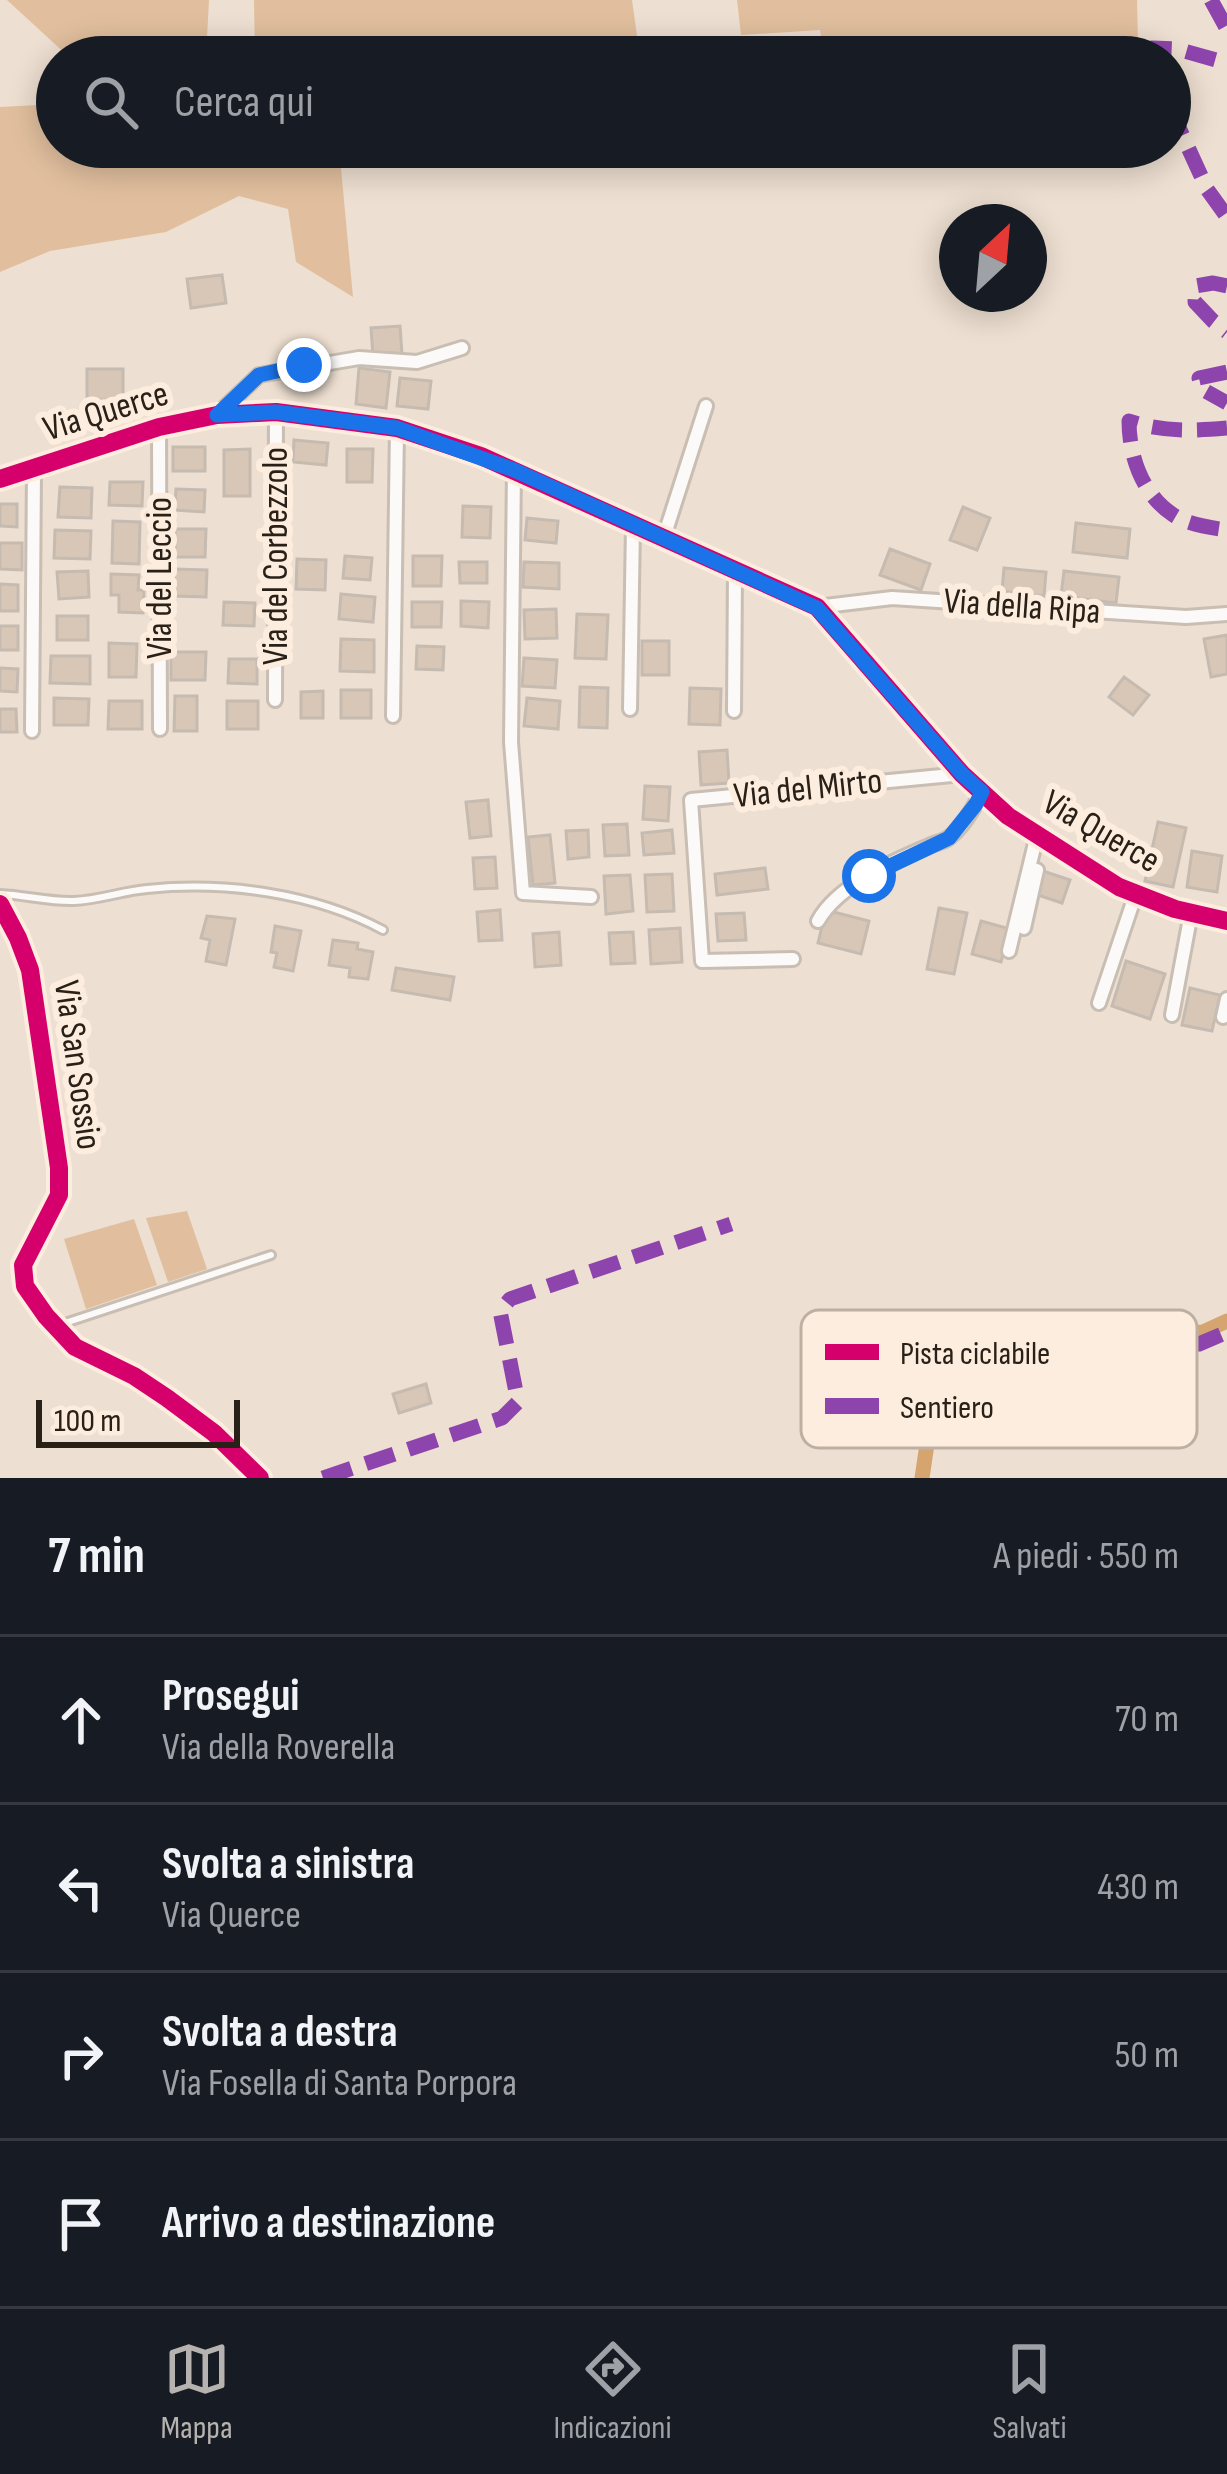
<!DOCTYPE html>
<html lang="it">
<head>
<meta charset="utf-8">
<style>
	:root { --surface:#171b24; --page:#242831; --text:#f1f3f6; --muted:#9ea1a6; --line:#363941; --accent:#b6b2af }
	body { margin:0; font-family:"Sofia Sans Condensed",sans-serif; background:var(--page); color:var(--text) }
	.compass { position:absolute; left:939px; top:204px; width:108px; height:108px; border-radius:50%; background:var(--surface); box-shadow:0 6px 30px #0003; rotate:26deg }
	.scale { position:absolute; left:36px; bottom:30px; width:204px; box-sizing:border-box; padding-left:12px; border:6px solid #292017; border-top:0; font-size:33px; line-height:42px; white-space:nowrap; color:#292017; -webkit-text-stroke:9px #fdeddf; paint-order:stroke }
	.stop { position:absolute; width:36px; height:36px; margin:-27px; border:9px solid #1a73e8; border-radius:50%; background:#fff }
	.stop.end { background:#1a73e8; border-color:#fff; box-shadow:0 3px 12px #0008 }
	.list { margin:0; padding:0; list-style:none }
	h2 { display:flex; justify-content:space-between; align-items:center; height:156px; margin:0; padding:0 48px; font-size:51px }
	h2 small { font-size:39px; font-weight:400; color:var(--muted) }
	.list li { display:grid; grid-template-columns:78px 1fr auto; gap:36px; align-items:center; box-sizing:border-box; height:168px; padding:0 48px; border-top:3px solid var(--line) }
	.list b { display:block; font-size:45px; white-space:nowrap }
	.list p { margin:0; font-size:39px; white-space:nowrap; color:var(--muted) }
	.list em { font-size:39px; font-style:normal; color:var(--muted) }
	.icon { flex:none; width:66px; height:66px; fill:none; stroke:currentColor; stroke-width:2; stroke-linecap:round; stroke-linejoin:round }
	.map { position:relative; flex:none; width:1227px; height:1478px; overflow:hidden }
	.search { position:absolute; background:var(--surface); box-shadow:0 6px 30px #0003; left:36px; right:36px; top:36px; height:132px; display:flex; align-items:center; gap:30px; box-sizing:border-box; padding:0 42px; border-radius:66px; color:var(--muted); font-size:45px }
	.sheet { height:828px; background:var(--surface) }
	nav { display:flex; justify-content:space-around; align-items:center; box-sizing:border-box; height:168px; border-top:3px solid var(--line); background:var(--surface); font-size:33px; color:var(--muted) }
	nav a { display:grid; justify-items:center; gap:6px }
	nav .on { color:var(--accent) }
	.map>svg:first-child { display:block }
	.green { fill:#e1bf9e }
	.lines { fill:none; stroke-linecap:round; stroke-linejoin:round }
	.canal { stroke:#d6a46f; stroke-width:15 }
	.building { fill:#d8c7b6; stroke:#c6bbb1; stroke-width:3 }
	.service-casing { stroke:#c8beb3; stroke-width:12 }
	.minor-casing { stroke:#c8beb3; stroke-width:18 }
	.tertiary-casing { stroke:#c8beb3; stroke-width:21 }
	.service { stroke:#fcfaf8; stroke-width:6 }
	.minor { stroke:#fcfaf8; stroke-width:12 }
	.tertiary { stroke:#fcfaf8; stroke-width:15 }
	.quiet { stroke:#8e44ad; stroke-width:15; stroke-dasharray:30 15; stroke-linecap:butt }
	.cycleway-casing { stroke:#fdeddf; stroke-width:26 }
	.cycleway { stroke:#d6006c; stroke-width:18 }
	.route { stroke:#1a73e8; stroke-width:15 }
	.labels { text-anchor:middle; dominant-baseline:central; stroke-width:12; stroke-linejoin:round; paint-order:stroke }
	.street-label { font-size:36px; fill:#292017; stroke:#fdeddf }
	.key { fill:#fdeddf; stroke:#bdb0a3; stroke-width:3 }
	.key-label { font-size:33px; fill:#292017 }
</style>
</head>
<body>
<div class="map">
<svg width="1227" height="1478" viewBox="0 0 1227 1478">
	<rect width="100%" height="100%" fill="#eddfd1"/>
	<!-- green -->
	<path class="green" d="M7 0H209L206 57H69Z
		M254 0H632L640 57H255Z
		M737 0H1137L1138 42 1144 57H958L927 48 925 57H824L820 30 741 35Z
		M57 104V147H339L353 297 296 262 288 209 239 196 166 232 50 251 0 272V107Z
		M187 1211 207 1269 168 1282 146 1218Z
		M134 1219 157 1285 86 1309 64 1239Z"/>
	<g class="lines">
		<!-- canal -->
		<path class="canal" d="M922 1478 931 1417 943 1386 970 1356 1008 1344 1203 1332 1227 1321"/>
	</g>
	<!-- building -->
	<path class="building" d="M222 275 226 303 191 308 187 279Z
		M400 326 402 354 373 356 371 328Z
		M359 368 390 372 386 408 356 404Z
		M87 369H123V400H87Z
		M400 378 431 381 428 409 397 406Z
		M294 440 328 443 326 465 293 462Z
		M173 447H205V471H173Z
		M250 449V496H224V450Z
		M347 449H373L372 482H347Z
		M110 482H143L142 506 109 505Z
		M60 487 92 488 91 518 58 517Z
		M176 489 205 490 204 512 175 510Z
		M0 504H17V527L0 526Z
		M463 506 491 507 490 538 462 537Z
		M963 507 990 518 977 550 950 540Z
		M527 518 558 521 556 543 525 540Z
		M113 521 140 522 139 564 112 563Z
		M1076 523 1130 529 1127 558 1073 552Z
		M175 529H206L205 557H175Z
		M55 530 91 531 90 559 54 558Z
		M0 543H22V570L0 569Z
		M890 549 930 564 921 590 880 575Z
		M345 556 372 558 370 580 343 578Z
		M413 556H442L441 586H413Z
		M297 559 326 560 325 590 296 589Z
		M459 562H487V583H460Z
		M524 562 559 563V589L523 587Z
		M1004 568 1046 572 1044 596 1002 591Z
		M174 569 207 570 206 597 174 596Z
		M88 571 89 597 59 599 57 572Z
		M1064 571 1119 577 1116 603 1061 596Z
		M111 574 139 575 138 590H144L143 613 119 612V595H111Z
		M0 584 18 585V611H0Z
		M341 594 375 597 373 622 339 619Z
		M461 601 489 602 488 628 461 626Z
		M224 602 255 603 254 626 223 625Z
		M412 602H442L441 627H412Z
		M556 609 557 638 525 639 524 610Z
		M577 614 608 615 606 659 575 658Z
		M57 616H88V640H57Z
		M0 626H18V650H0Z
		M1227 635V674L1211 677 1204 639Z
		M341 639 374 640V672L340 671Z
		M642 641H669V675H642Z
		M109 643 137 644 136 677H109Z
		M417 646 444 647 443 670 416 669Z
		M171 652H206L205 680H171Z
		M51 656H90V684L50 683Z
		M524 658 557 660 555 688 522 686Z
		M229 659H257V684L228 683Z
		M0 668 18 669 17 692 0 691Z
		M1124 677 1149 695 1133 715 1109 697Z
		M580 687 608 688 607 728 579 727Z
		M690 688 721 689 720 725 689 724Z
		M341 690H371V718H341Z
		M323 691V718H301V692Z
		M175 696H197V731H174Z
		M54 698 89 699 88 725H54Z
		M527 698 560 701 558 729 524 726Z
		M109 701H142V729H108Z
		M227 701H258V729H227Z
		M0 709H16L17 732H0Z
		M727 750 729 783 701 785 699 752Z
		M645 786 670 787 668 821 643 819Z
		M488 800 491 836 470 838 466 802Z
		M1158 822 1186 828 1173 887 1145 881Z
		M627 824 629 855 605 856 603 825Z
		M588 830 589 857 568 859 566 831Z
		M672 830 674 853 644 855 642 833Z
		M550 835 555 883 533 885 528 837Z
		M1192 851 1222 856 1217 892 1187 887Z
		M495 857 497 888 475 889 473 858Z
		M765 868 768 889 717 895 715 874Z
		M1043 871 1070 880 1062 903 1035 894Z
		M672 874 674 911 647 912 645 875Z
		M630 875 633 911 606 914 604 876Z
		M939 908 967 913 954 974 927 969Z
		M500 910 502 940 479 941 477 912Z
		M826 910 869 921 861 954 818 943Z
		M744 913 746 940 718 941 716 914Z
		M207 916 235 919 226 965 206 961 210 940 201 938Z
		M981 921 1010 929 1001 962 972 954Z
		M275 926 301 931 293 971 274 967 277 953 271 952Z
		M680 928 682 962 651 964 649 930Z
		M559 932 561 965 535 967 533 934Z
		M633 932 635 963 611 964 609 933Z
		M333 940 358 943 357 949 373 952 368 979 349 977 350 968 329 965Z
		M1126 961 1165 974 1150 1019 1112 1006Z
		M396 968 454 977 450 1000 392 990Z
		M1190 988 1220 995 1212 1031 1182 1025Z
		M426 1384 431 1403 399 1413 393 1394Z"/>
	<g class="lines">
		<!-- service casing -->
		<g class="service-casing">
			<path id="service" d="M0 894C25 895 50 902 74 901 99 900 123 891 147 889 225 881 314 893 383 930
				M59 1325 271 1255"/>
		</g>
		<!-- minor casing -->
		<g class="minor-casing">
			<path id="minor" d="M217 415 259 375 359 358 417 362 462 348
				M159 427 160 729
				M514 469 511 742 523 893 591 897
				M663 540 706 406
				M817 607 892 598 1186 617 1227 614
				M275 700 276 412
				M630 709 633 525
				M734 711 735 572
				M393 716 397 428
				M32 731 34 469
				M0 904 18 938 30 970 59 1168V1195L23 1265 25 1286 46 1316 75 1347 134 1376 167 1398 214 1433 260 1478
				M818 921C837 886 893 861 929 846 935 843 942 842 947 839 961 830 975 807 981 792
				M1024 928 1037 870
				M1009 951 1037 835
				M793 959 702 961 691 800 962 774
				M1099 1003 1136 893
				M1172 1015 1191 913
				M1223 1017 1227 999"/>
		</g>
		<!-- tertiary casing -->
		<g class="tertiary-casing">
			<path id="tertiary" d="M0 479 159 427 217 415 276 412 397 428 481 456 817 607 962 774 1008 816 1119 887 1175 909 1227 921"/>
		</g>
		<!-- service -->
		<use href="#service" class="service"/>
		<!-- minor -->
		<use href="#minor" class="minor"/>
		<!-- tertiary -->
		<use href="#tertiary" class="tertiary"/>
		<!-- quiet -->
		<path class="quiet" d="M1211 0 1227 29
			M1147 57 1152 48 1177 49 1227 63
			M1170 108 1207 189 1227 217
			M1227 286 1213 283 1196 286 1195 302 1213 321 1227 332
			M1227 372 1199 378 1202 389 1227 403
			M1227 428C1192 431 1162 432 1129 421 1129 455 1142 494 1172 514 1185 524 1211 528 1227 530
			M971 1372 996 1361 1199 1344 1227 1332
			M323 1478 502 1418 518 1402 500 1311 510 1299 731 1224"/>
		<!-- cycleway casing -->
		<g class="cycleway-casing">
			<path id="cycleway" d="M0 479 159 427 217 415 276 412 397 428 481 456 817 607 962 774 1008 816 1119 887 1175 909 1227 921
				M0 904 18 938 30 970 59 1168V1195L23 1265 25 1286 46 1316 75 1347 134 1376 167 1398 214 1433 260 1478"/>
		</g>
		<!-- cycleway -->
		<use href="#cycleway" class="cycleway"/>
	</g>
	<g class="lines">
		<!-- route -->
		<path class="route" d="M304 365 259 375 217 415 276 412 397 428 514 470 817 608 962 774 982 792 976 804 949 838 869 876"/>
	</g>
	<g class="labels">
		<!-- street labels -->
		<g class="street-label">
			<text transform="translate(106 412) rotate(-17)">Via Querce</text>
			<text transform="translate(276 556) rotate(-90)">Via del Corbezzolo</text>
			<text transform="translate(160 578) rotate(-90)">Via del Leccio</text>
			<text transform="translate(1022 607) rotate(4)">Via della Ripa</text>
			<text transform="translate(808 789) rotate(-6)">Via del Mirto</text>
			<text transform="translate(1101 832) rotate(30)">Via Querce</text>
			<text transform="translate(77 1065) rotate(82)">Via San Sossio</text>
		</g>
	</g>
	<!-- legend -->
	<rect x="801" y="1310" width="396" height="138" rx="18" class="key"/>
	<rect x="825" y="1344" width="54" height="16" fill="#d6006c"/>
	<rect x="825" y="1398" width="54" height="16" fill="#8e44ad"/>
	<g class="key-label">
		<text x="900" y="1364">Pista ciclabile</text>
		<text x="900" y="1418">Sentiero</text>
	</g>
</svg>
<svg class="compass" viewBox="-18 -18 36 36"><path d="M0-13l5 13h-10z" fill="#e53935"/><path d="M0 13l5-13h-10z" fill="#9ea1a6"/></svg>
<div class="scale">100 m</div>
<div class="stop" style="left:869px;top:876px"></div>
<div class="stop end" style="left:304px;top:365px"></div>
<div class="search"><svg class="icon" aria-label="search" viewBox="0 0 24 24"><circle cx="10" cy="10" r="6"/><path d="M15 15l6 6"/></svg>Cerca qui</div>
</div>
<section class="sheet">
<h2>7 min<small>A piedi · 550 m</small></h2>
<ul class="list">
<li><svg class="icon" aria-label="ahead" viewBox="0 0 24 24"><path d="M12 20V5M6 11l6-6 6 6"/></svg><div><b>Prosegui</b><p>Via della Roverella</p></div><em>70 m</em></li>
<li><svg class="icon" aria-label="left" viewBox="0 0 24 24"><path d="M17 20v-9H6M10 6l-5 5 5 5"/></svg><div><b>Svolta a sinistra</b><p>Via Querce</p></div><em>430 m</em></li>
<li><svg class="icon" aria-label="right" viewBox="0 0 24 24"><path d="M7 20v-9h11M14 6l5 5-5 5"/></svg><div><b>Svolta a destra</b><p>Via Fosella di Santa Porpora</p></div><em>50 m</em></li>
<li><svg class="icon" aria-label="arrive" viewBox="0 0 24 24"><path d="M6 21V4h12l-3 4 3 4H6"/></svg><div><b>Arrivo a destinazione</b></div></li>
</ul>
</section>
<nav>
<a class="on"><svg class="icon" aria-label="map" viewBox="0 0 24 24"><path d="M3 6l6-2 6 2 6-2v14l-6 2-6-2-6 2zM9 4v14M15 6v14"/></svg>Mappa</a>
<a><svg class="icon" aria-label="directions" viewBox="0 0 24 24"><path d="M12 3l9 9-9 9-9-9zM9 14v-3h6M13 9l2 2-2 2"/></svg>Indicazioni</a>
<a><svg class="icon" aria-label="saved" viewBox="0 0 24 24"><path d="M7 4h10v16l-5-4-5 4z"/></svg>Salvati</a>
</nav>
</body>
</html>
